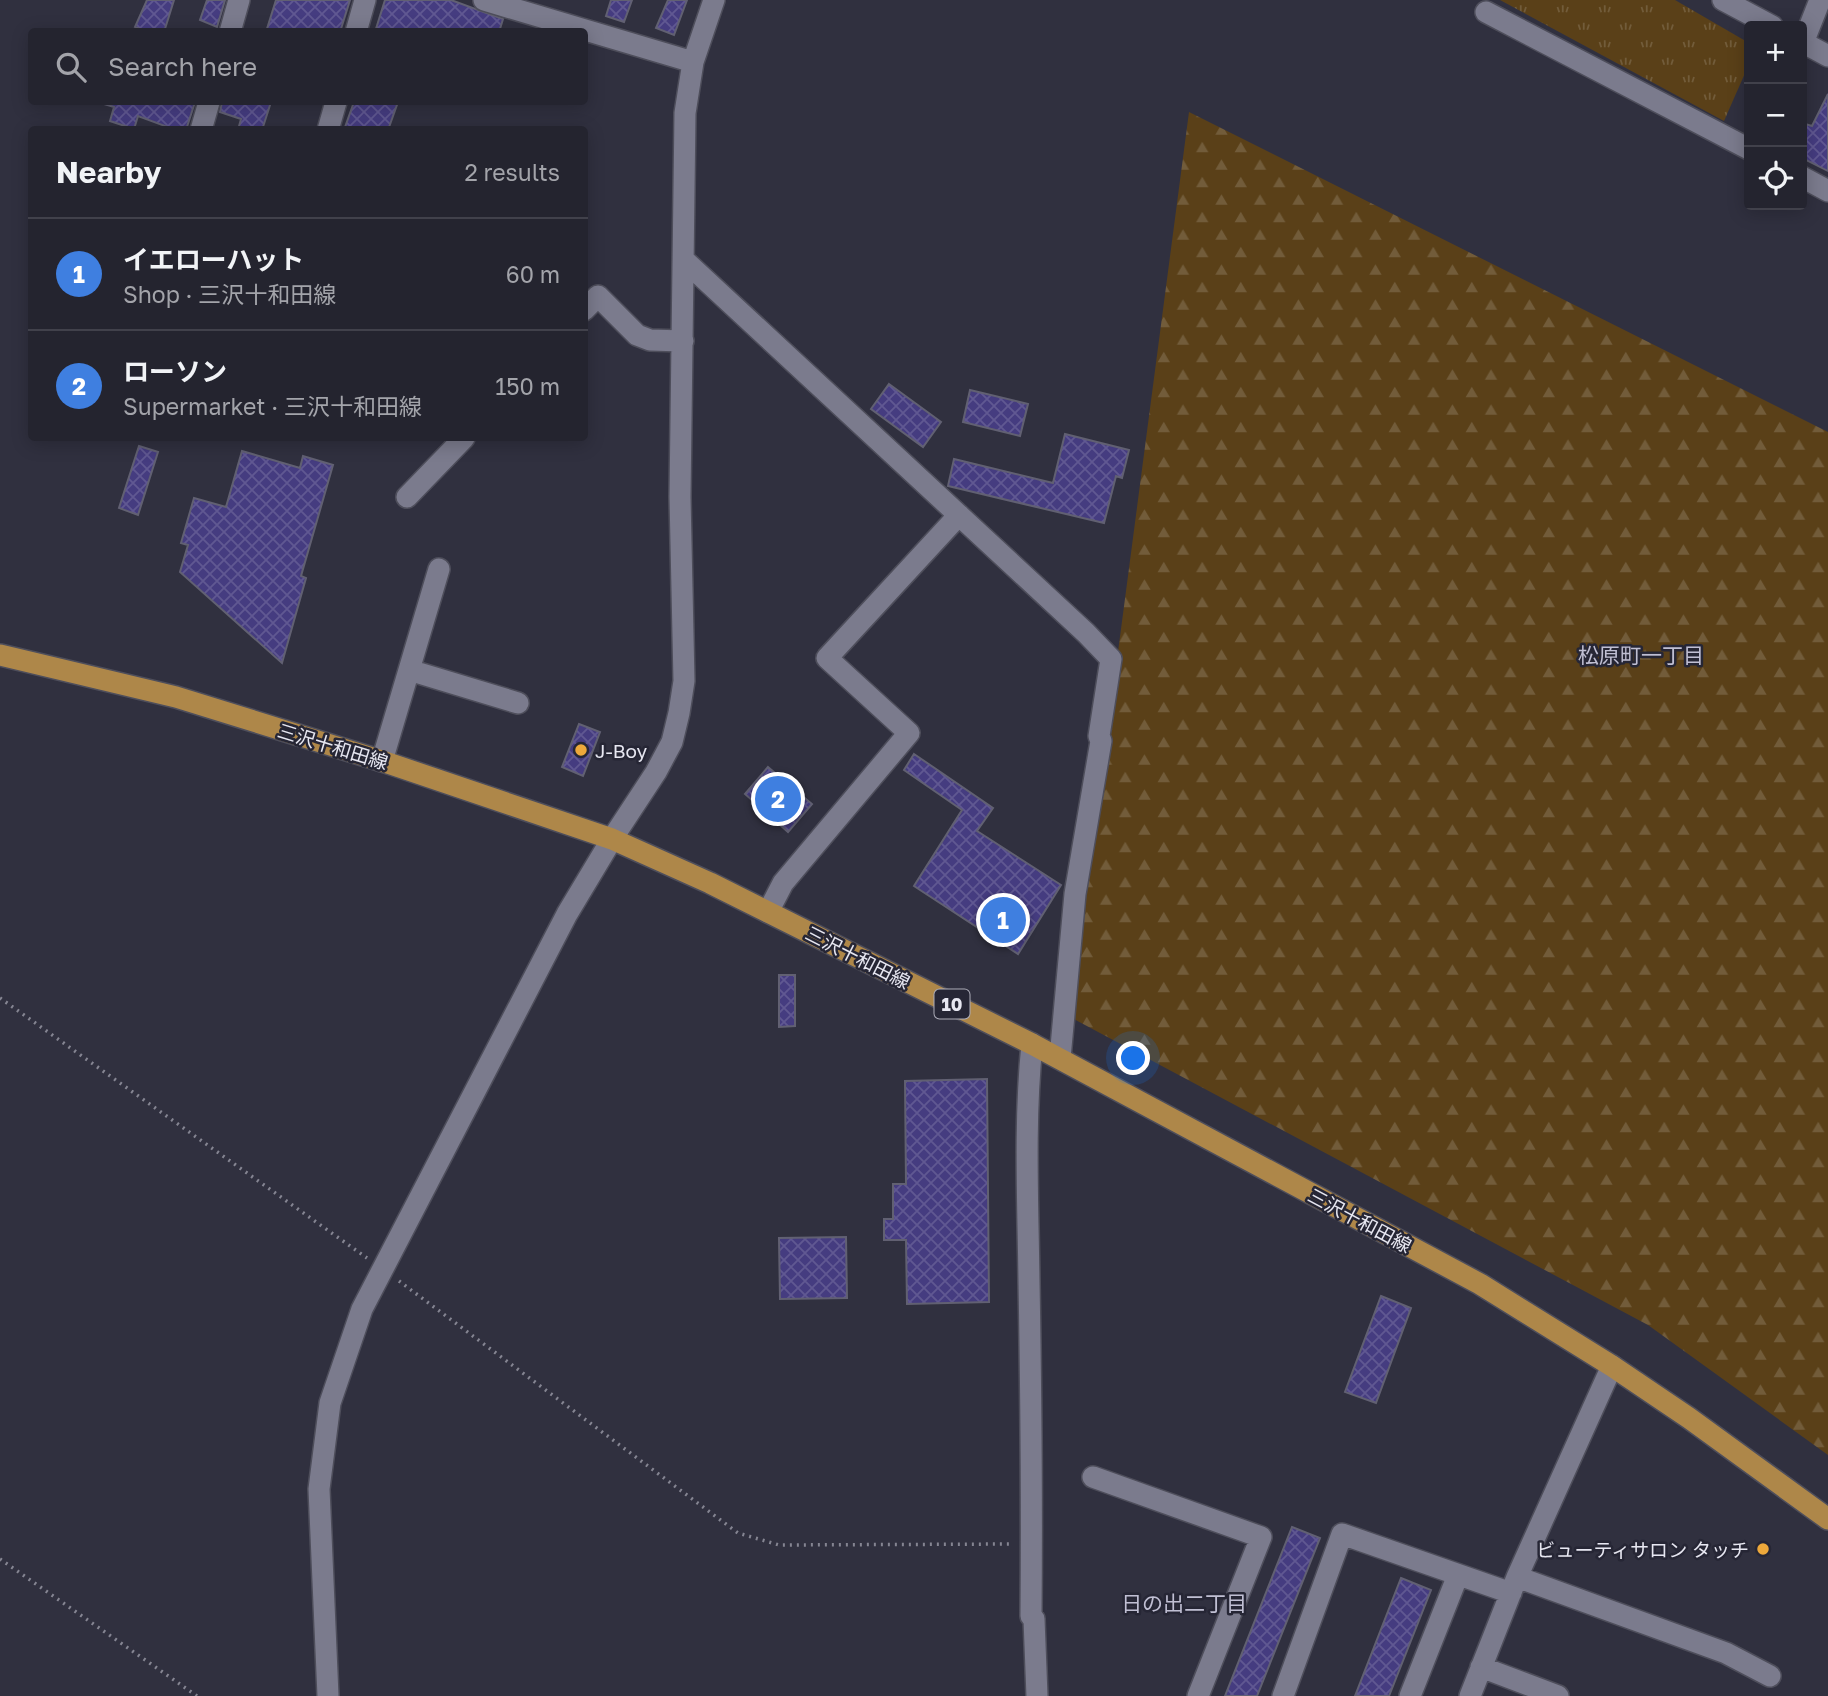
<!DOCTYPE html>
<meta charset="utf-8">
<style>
:root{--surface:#24242f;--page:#30303b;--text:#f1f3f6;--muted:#a3a4aa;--line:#41414b;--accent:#95b2f1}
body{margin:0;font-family:"Golos Text","Noto Sans JP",sans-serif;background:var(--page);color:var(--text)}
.controls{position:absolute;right:21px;top:21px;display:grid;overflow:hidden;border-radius:7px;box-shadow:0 4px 18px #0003}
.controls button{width:63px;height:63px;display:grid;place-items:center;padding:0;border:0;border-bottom:2px solid var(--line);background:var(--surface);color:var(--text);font:35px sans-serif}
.you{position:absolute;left:1134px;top:1059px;width:24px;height:24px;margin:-18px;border:5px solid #fff;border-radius:50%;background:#1a73e8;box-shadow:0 0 0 10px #1a73e833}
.badge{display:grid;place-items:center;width:46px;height:46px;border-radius:50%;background:var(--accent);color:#fff;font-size:23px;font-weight:700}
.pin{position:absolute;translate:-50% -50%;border:4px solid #fff;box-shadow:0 2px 7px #0006}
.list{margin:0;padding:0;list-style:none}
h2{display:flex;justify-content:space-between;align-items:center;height:91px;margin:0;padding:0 28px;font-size:30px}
h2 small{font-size:23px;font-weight:400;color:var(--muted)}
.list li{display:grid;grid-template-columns:46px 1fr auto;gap:21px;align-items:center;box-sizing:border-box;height:112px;padding:0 28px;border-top:2px solid var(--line)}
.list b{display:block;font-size:26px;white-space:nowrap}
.list p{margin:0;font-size:23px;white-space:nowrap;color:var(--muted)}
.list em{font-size:23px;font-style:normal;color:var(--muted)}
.icon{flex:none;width:38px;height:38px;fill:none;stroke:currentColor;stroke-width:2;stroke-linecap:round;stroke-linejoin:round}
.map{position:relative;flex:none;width:1828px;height:1696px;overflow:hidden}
.search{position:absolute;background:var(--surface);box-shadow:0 4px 18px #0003;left:28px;top:28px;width:560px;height:77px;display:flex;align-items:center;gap:18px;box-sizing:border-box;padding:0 24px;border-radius:7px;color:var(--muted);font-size:26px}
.panel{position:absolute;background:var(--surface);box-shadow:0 4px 18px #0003;left:28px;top:126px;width:560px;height:315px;border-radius:7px}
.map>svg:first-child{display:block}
.grass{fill:url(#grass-tufts)}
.forest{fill:url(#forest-firs)}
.building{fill:url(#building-cross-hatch);stroke:#616072;stroke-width:2}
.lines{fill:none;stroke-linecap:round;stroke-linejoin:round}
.minor-casing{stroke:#4e4e5b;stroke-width:24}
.major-casing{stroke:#4e4e5b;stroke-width:24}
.path{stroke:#858592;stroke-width:3.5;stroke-dasharray:2 5;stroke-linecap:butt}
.minor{stroke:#7b7b8d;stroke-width:21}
.major{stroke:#ae8749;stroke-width:21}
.poi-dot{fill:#eda83b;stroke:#262635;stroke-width:2.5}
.labels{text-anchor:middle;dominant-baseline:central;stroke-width:5;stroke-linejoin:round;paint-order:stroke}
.shield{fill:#262635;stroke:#adadb9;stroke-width:2}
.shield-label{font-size:18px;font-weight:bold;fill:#e7e7f1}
.street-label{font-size:19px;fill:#e7e7f1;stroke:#262635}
.poi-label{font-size:19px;fill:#e7e7f1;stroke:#262635;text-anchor:start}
.neighbourhood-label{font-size:21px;fill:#c0bfd3;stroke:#262635}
</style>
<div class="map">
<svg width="1828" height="1696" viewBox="0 0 1828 1696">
<defs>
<pattern id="grass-tufts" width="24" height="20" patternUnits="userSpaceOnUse" patternTransform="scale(1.75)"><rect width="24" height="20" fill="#5a4018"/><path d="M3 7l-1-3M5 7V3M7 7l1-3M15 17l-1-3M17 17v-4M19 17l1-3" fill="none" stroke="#725c3a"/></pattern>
<pattern id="forest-firs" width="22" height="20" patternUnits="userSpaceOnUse" patternTransform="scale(1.75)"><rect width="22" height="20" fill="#5a4018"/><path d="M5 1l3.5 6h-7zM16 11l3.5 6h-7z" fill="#725c3a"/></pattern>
<pattern id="building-cross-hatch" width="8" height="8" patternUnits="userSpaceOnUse" patternTransform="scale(1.75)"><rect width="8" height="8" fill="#453c80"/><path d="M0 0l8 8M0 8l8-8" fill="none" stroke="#605892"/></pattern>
</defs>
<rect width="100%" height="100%" fill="#30303f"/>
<path class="grass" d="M1500,0H1675L1749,43V64L1724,121Z"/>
<path class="forest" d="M1189,112L1828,432V1455L1648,1325L1070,1017Z"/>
<path class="building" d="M147,0H174L164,32H137L138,28L135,27Z
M207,0H225L217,27L200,20Z
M276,0H350L340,32H266Z
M385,0H451L503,19L499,32H375Z
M611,0H632L624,22L606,16Z
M668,0H687L674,35L656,28Z
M1828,94V171L1802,158V123L1812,126Z
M104,102H195L186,130H167L168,127L138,116L134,129L110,121L114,107L104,104Z
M222,102H271L262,130H238L241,119L220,112Z
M354,102H398L388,130H344Z
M889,384L941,422L923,447L871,409Z
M970,390L1028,404L1020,436L963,422Z
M1065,434L1129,450L1122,478L1116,476L1104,523L948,486L954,459L1053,483Z
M139,446L158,452L138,515L119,508Z
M242,451L300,468L303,456L333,465L301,576L306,578L282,663L180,572L188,545L181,543L194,498L226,507Z
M579,724L600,732L583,776L562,767Z
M914,754L993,808L977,831L1061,885L1018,954L914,886L962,810L904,770Z
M768,767L812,804L788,832L745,794Z
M779,975H795V1026L779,1027Z
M987,1079L989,1302L907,1304L906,1240H884V1219H893V1184H906L905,1081Z
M846,1237L847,1298L780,1299L779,1238Z
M1381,1296L1411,1308L1376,1403L1345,1392Z
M1292,1527L1320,1538L1257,1696H1225Z
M1401,1578L1431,1590L1389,1696H1355Z"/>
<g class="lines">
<defs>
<path id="minor" d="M484,0L693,62
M1723,0L1772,26
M1486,12L1749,149
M230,32L239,0
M356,32L365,0
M1802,42L1828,56
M1803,43L1820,0
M201,130L209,102
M328,130L336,102
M1802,177L1828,191
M684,260L1086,633L1111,659L1099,736L1101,741L1075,894L1060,1058
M584,310L598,296L637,335L650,340L683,341
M407,497L464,438
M409,670L518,703
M382,761L439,569
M768,912L783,883L909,733L827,658L959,515
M1032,1044C1024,1122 1028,1203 1029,1282C1031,1393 1032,1504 1031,1616L1034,1619L1037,1696
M1093,1477L1261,1537L1198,1696
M1517,1577L1726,1653L1770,1676
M1481,1667L1558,1696
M328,1696L319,1489L330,1403L362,1309L567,914L612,839L656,772L672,742L679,713L684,681L680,497L685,113L693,62L714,0
M1283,1696L1342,1534L1511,1593
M1410,1696L1458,1575
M1470,1696L1517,1577L1612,1366"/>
<path id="major" d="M0,655L176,697L382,761L612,839L710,883L1032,1044L1480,1284L1612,1366L1689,1418L1828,1519"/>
</defs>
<use href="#minor" class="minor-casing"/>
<use href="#major" class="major-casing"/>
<path class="path" d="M0,998L367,1258
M399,1281L738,1533L779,1545L1013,1544
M0,1559L197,1696"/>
<use href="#minor" class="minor"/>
<use href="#major" class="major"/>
</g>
<g class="poi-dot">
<circle cx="581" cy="750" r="7"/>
<circle cx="1763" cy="1549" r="7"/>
</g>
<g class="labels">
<rect class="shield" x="934.5" y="989.5" width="35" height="29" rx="5"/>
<g class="shield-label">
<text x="952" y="1004">10</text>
</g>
<g class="street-label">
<text transform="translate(333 746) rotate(17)">三沢十和田線</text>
<text transform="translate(858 957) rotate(27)">三沢十和田線</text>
<text transform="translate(1360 1220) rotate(28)">三沢十和田線</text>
</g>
<g class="poi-label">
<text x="595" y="750">J-Boy</text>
<text x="1749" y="1549" text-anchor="end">ビューティサロン タッチ</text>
</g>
<g class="neighbourhood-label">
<text x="1641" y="655">松原町一丁目</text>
<text x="1184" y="1603">日の出二丁目</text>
</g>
</g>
</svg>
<div class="controls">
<button>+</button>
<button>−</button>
<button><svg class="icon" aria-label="locate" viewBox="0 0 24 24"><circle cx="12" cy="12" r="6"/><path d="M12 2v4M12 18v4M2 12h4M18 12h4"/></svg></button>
</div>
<div class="you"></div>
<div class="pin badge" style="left:1003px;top:920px;background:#3f7fe0">1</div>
<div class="pin badge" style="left:778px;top:799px;background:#3f7fe0">2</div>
<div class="search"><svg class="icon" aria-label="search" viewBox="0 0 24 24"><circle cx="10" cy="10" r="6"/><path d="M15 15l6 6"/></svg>Search here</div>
<section class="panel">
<h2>Nearby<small>2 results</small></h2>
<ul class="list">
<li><span class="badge" style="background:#3f7fe0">1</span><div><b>イエローハット</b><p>Shop · 三沢十和田線</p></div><em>60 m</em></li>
<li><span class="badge" style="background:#3f7fe0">2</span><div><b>ローソン</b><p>Supermarket · 三沢十和田線</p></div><em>150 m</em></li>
</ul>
</section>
</div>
